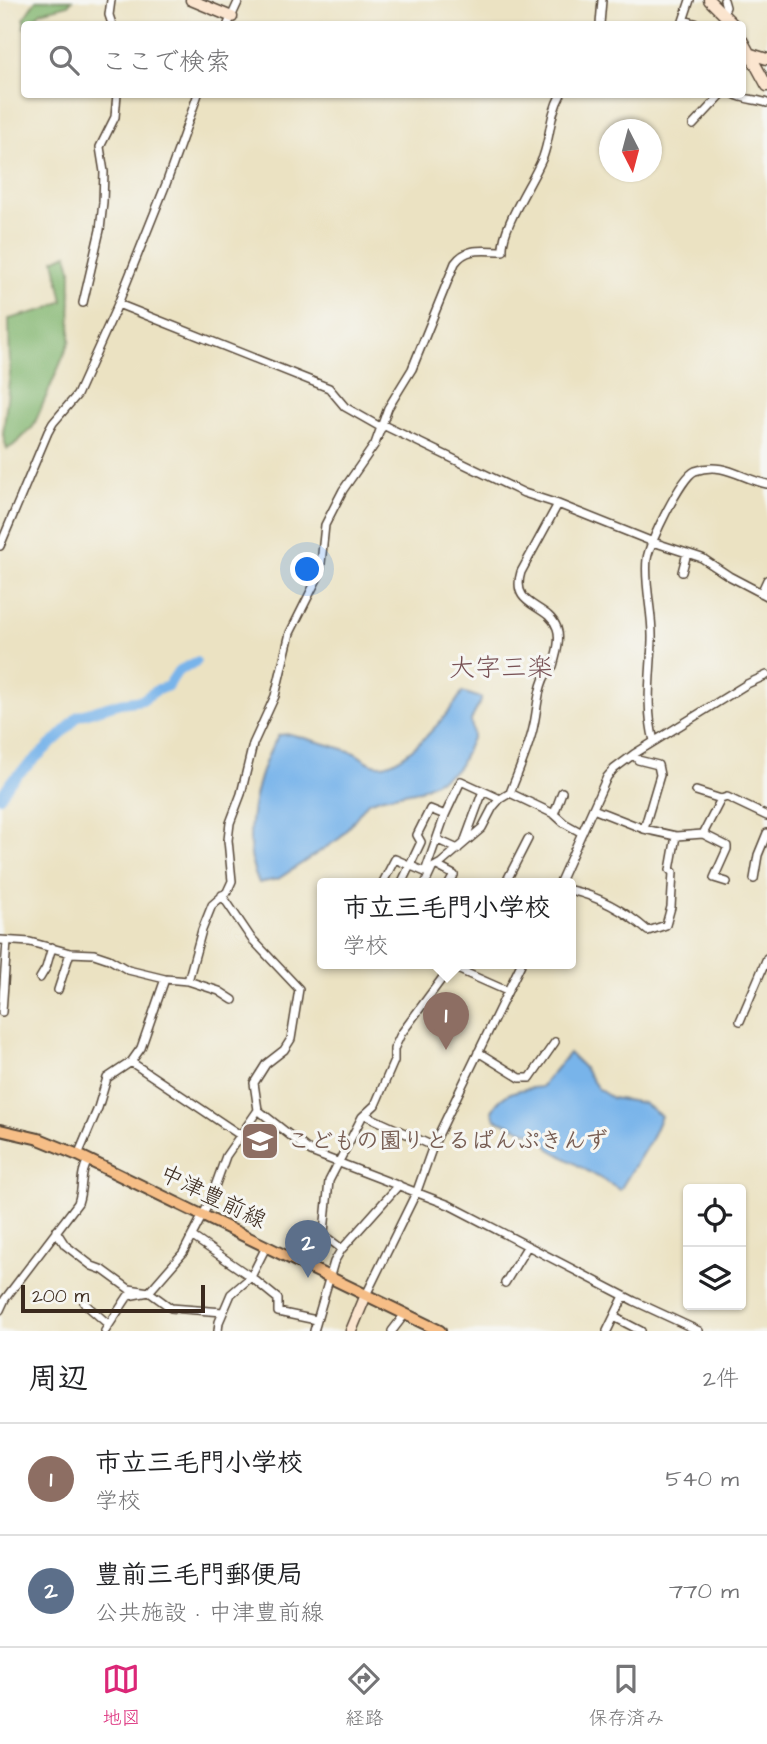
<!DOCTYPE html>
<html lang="ja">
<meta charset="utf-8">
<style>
:root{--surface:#fff;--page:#f2f2f2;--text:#202124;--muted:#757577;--line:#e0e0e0;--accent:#db2777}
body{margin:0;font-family:"Architects Daughter","Klee One",sans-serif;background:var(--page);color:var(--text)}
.controls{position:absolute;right:21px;bottom:21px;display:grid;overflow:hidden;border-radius:7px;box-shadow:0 2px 5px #0004}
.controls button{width:63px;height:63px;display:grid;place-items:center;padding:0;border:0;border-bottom:2px solid var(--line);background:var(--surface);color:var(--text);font:35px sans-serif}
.compass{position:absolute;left:599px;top:119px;width:63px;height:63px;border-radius:50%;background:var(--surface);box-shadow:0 2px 5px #0004;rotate:174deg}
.scale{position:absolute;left:21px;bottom:18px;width:184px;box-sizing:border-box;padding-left:7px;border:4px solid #3b2a1e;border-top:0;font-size:19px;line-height:24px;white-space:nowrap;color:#3b2a1e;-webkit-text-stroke:5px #f6f6f2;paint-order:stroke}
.you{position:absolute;left:308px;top:570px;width:24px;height:24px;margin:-18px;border:5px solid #fff;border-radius:50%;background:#1a73e8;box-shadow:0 0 0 10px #1a73e833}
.badge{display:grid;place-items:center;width:46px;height:46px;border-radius:50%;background:var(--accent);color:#fff;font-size:23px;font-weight:700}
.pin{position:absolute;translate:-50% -58px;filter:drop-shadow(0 2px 4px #0008)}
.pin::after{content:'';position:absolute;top:37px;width:24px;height:21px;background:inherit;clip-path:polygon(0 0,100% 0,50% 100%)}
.popup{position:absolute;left:317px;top:878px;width:259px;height:91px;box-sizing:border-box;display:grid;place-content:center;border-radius:7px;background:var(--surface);filter:drop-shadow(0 2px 5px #0005);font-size:23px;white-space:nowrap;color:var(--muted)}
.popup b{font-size:26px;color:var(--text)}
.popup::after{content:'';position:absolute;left:50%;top:100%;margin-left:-14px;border:14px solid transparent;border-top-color:var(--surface)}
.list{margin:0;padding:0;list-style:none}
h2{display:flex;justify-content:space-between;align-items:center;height:91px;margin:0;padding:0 28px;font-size:30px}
h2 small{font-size:23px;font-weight:400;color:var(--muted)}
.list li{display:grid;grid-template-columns:46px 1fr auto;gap:21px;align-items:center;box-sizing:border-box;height:112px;padding:0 28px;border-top:2px solid var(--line)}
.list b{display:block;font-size:26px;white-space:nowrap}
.list p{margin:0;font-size:23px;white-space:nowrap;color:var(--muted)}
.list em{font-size:23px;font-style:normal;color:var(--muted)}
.icon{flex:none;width:38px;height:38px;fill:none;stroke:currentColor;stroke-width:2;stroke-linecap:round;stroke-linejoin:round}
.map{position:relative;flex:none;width:767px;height:1331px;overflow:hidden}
.search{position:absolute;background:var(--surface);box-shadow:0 2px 5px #0004;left:21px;right:21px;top:21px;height:77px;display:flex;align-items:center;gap:18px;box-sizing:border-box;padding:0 24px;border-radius:7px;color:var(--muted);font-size:26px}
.sheet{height:315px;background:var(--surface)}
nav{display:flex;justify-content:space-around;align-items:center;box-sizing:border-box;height:98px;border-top:2px solid var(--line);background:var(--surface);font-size:19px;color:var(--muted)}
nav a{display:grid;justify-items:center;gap:4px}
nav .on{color:var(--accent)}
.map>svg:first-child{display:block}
.forest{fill:#86b873;stroke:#607148;stroke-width:2}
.water{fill:#78b4ea;stroke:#5a6f84;stroke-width:2}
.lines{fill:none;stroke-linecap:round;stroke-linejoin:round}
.river{stroke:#78b4ea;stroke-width:10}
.street-casing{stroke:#554637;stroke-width:10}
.secondary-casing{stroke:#554637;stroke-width:13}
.primary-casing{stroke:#554637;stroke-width:14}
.street{stroke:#fff;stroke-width:7}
.secondary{stroke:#fbe5cf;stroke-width:10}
.primary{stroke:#f6be87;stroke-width:10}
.labels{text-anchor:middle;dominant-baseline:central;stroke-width:6;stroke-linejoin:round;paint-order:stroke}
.education-label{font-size:23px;font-weight:bold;fill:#785e54;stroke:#f6f6f2;text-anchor:start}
.street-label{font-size:23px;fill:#3b2a1e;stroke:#f6f6f2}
.quarter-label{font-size:26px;fill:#785155;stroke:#f6f6f2}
</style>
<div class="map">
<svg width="767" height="1331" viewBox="0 0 767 1331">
<rect width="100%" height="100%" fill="#f6f6f2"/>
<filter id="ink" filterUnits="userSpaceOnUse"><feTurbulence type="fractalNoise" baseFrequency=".0143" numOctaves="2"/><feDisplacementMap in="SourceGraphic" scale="14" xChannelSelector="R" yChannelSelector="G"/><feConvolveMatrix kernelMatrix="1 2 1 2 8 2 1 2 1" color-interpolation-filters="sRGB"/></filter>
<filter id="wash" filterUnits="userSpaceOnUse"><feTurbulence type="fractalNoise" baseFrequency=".00686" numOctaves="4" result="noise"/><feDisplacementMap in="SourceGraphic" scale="28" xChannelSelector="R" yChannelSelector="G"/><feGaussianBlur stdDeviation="1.57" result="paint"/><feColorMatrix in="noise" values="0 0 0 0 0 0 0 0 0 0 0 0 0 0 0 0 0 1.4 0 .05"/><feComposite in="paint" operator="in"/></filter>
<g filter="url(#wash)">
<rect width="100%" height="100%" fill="#ebe2c2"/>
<path class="forest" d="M36,0H72L68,5L41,12L29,24H24V29V18Z
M67,254L71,269L70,341L33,427C24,434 19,444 7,449L3,435L10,372L9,319L47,309L63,301L54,260Z"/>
<path class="water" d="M462,692L481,698V701L471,720L473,736L460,765L455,771L420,790L383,797L368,802L340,838L278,879L259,883C239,845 256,769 279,735L290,734C310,740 332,745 352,752C363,756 367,765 380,765C404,766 451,713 462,692Z
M569,1053L584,1068L598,1089L612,1098L643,1103L661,1116L651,1139L620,1190L550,1149L541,1137L495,1119L492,1111C502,1091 520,1089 541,1087Z"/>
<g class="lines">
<path class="river" d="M0,797L11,781L62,734L78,716L120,703L142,700L157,690L168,686L178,671L196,662"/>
</g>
</g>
<g filter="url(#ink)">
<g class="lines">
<defs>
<path id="street" d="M111,0L109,15L112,24
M723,13L726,7L724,0
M684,20L698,24
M228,24L239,0
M600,24L602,0
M682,24L690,0
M734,94C744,100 756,99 767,103
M693,125L722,94
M83,303L100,230L103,202L104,172L100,147L115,117L117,94
M118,304L329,388L345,407L382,428
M383,425L524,493L558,504L653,542L702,558L729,576L767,596
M0,546L48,432L53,423L77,395L118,304L166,184L198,94
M682,572L687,553
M761,593L767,580
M654,741C645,706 651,675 652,640C653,613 644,585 647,559C649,544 681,477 695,471C724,461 741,479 767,484
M634,754L638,760L658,765L660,775L644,829
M696,791L721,799
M510,793L554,814L564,823L582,833
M593,809L644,829L676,836L703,834L727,846V849L714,878L727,882
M554,814L562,792
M703,834L721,799L727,797L767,816
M438,840L458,849
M465,840L483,791
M437,866L454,875L449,884
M425,872L445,815L461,781L500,799
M754,879L758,855L767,833
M382,884L395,859L425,872L441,863L482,828L493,807L500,799L510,793C518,772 530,746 534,724C538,706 538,678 553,666C556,655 561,639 557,628C548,603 510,608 521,572L558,504
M401,884L421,842L417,835L430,809L445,815
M425,884L432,869
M505,884L528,839
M559,884L607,777L614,769L634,754L747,684L767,675
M570,890C601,897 625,911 648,931L666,925L671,907L673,872L670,870L676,836
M222,895L251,938L299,989L291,1039L284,1050L266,1064L254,1083L258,1110L311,1152L449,1205L634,1301L699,1331
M0,940L30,942L70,953L94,954L109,959L128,970L165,979L188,981L202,930L212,905L227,892L232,881L228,840L230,823L241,794L253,744L275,696L290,633L320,573L325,525L343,490L375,444L388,408L412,369L455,263C467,246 485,251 503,251C501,227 533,182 543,157C551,135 549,116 561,94
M40,978L46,968L52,947
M188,981L219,991L233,1000
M58,990L70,953
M2,1012L7,941
M740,1021L767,958
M478,1052L520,1078H530L555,1042
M131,1062L240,1135
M365,1115L433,1146
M78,1155L98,1108L107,1078L131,1062L141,1048L165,979
M56,1231L65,1245L92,1266L103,1270L129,1289L149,1292L171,1308L223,1312
M193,1237L251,1277L278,1299V1312L316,1320
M342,1249L326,1237L324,1232L329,1181L362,1117L375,1105L394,1061V1049L401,1034L449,969L455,968L507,991
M505,1283L527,1247
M366,1295L417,1191L433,1146L521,964
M84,1303L109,1325
M0,1310L5,1299L78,1203C84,1186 79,1176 88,1160
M614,1317L641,1331
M105,1331L128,1296L149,1292L183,1253L209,1203L226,1156L258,1110
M218,1331L219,1322L231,1294L251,1277L266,1247
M314,1331L334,1262L341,1250L399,1185
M392,1331L405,1314
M607,1331L624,1296"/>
<path id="secondary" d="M191,0L232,17
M709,0L733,24
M742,40L767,86
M751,54L767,59
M351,1331L366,1295"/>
<path id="primary" d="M0,1130L39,1139L78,1155L440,1331"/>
</defs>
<use href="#street" class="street-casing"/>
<use href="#secondary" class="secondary-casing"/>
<use href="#primary" class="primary-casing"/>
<use href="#street" class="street"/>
<use href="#secondary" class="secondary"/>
<use href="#primary" class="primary"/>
</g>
</g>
<defs>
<symbol id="school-square" viewBox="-11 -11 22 22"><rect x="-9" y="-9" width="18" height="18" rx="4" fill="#8d6e63" stroke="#f6f6f2"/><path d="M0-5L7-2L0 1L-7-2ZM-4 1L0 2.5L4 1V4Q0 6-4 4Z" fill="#fff"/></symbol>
</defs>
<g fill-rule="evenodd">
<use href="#school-square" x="238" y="1119" width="44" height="44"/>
</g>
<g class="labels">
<g class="education-label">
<text x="287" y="1141">こどもの園りとるぱんぷきんず</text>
</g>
<g class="street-label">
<text transform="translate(213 1197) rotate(26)">中津豊前線</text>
</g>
<g class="quarter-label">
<text x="501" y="668">大字三楽</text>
</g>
</g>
</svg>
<div class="controls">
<button><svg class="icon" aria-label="locate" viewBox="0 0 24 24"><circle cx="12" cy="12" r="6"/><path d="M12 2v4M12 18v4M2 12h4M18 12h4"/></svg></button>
<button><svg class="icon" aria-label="layers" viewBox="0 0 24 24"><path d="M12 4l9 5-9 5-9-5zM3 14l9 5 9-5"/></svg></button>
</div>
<svg class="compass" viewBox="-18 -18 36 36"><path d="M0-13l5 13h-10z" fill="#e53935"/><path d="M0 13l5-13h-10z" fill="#757577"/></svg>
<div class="scale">200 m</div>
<div class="you"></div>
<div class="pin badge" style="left:446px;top:1050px;background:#8d6e63">1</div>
<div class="popup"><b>市立三毛門小学校</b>学校</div>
<div class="pin badge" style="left:308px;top:1278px;background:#5c6f8a">2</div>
<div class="search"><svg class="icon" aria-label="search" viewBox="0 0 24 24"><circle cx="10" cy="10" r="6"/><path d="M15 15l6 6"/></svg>ここで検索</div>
</div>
<section class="sheet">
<h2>周辺<small>2件</small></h2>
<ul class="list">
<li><span class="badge" style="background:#8d6e63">1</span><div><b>市立三毛門小学校</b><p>学校</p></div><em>540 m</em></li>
<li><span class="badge" style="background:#5c6f8a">2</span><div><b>豊前三毛門郵便局</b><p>公共施設 · 中津豊前線</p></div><em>770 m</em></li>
</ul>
</section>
<nav>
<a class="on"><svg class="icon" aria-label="map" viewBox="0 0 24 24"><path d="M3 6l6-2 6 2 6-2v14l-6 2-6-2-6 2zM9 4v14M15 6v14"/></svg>地図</a>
<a><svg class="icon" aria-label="directions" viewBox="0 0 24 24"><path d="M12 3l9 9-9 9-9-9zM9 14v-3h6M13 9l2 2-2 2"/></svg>経路</a>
<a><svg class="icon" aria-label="saved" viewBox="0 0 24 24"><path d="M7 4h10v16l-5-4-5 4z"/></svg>保存済み</a>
</nav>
